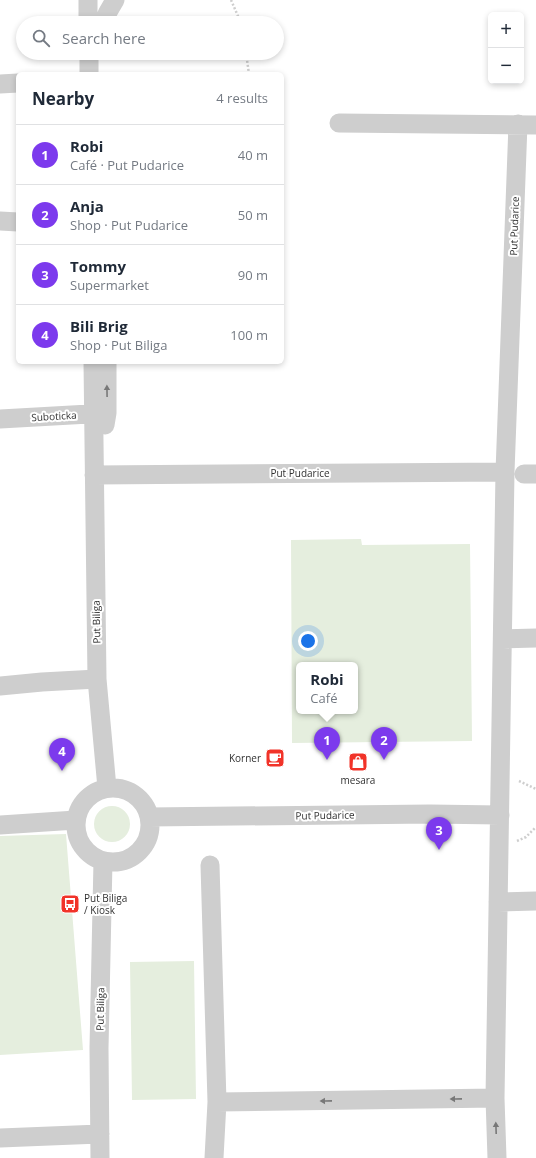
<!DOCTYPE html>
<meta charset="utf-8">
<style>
:root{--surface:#fff;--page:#f6f6f7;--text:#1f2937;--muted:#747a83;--line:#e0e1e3;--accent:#7c3aed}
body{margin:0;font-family:"Open Sans",sans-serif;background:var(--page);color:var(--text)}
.controls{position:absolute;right:12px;top:12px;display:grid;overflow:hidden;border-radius:6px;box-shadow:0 2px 6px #0003}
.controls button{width:36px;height:36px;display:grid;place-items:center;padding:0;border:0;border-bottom:1px solid var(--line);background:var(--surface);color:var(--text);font:20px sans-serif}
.you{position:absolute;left:308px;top:641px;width:14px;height:14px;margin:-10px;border:3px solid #fff;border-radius:50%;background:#1a73e8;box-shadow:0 0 0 6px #1a73e833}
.badge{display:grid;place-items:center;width:26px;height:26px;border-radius:50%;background:var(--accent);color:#fff;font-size:13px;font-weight:700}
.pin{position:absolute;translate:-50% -33px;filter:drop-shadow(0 1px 2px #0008)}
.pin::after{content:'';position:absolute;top:21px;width:14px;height:12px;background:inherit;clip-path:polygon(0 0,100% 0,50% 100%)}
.popup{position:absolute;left:296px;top:662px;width:62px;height:52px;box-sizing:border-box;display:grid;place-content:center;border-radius:6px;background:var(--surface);filter:drop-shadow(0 1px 3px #0005);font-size:13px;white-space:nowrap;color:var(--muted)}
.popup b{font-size:15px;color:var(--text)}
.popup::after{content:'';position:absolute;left:50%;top:100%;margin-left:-8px;border:8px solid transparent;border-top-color:var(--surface)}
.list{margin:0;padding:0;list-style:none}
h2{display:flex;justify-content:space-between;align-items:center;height:52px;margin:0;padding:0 16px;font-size:17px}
h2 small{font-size:13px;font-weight:400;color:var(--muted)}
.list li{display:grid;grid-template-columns:26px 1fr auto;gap:12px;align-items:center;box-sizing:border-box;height:60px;padding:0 16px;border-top:1px solid var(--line)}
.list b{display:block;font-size:15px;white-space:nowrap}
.list p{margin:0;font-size:13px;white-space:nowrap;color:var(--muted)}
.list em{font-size:13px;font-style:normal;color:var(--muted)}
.icon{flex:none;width:22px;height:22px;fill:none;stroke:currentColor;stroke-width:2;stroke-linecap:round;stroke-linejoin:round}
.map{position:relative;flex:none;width:536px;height:1158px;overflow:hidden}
.search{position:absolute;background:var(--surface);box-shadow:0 2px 6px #0003;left:16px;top:16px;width:268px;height:44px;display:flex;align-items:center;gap:10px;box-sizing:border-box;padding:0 14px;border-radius:22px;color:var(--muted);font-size:15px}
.panel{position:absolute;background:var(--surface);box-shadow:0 2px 6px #0003;left:16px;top:72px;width:268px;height:292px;border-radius:6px}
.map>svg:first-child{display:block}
.green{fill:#e5eede;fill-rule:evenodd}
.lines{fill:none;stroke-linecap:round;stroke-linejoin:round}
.path{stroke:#cecece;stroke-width:2.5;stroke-dasharray:2 2;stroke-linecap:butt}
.minor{stroke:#cecece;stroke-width:19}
.oneway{fill:#787878}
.labels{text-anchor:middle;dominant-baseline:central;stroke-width:4;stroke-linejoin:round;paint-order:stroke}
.street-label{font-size:10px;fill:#313131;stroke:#fff}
.poi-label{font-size:10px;fill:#313131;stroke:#fff;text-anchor:end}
</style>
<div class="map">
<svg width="536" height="1158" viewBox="0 0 536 1158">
<rect width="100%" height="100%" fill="#fff"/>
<path class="green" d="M361,539L362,545L470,544L472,741L292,743L291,540ZM299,665H355V711H299Z
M94 824a18 18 0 1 1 36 0a18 18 0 1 1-36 0Z
M66,834L83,1050L0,1055V836Z
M194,961L196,1099L132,1100L130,962Z"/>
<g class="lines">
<path class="path" d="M231,0L241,23
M246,53L249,74
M519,781L536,789
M517,841L526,837L536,827"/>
<path class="minor" d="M88,0V23
M103,23L108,12L115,0
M89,53V74
M0,84L18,83
M339,123L536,125
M0,221L18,222
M93,362L97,679L107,788
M0,419L107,413
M105,425L107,413V362
M524,474H536
M94,475L505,472
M503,639L536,638
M0,686L42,682L97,679
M76 825a37 37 0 1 1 74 0a37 37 0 1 1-74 0Z
M149,817L430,814L500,815
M0,825L76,820
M210,865L217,1102L214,1158
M498,902L536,901
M217,1102L495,1098
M0,1138L100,1134
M100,1158L99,1048L103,861
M497,1158L495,1098L505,472L518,124"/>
</g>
<defs><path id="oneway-solid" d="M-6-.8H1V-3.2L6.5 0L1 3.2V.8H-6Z"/></defs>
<g class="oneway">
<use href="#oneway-solid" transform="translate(107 391) rotate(-91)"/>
<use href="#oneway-solid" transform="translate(456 1099) rotate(179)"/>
<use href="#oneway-solid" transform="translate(326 1101) rotate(179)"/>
<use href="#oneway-solid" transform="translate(496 1128) rotate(-92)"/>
</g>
<defs>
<symbol id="cafe-square" viewBox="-11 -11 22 22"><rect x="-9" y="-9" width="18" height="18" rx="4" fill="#f13329" stroke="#fff"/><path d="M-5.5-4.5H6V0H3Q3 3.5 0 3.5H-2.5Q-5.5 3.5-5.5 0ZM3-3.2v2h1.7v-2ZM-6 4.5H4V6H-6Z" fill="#fff"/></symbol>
<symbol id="shop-square" viewBox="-11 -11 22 22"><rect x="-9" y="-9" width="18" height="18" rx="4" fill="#f13329" stroke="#fff"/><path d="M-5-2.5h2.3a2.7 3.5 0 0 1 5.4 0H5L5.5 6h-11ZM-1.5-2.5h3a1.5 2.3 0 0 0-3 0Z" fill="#fff"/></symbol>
<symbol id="bus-square" viewBox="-11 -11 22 22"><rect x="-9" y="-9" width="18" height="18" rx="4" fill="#f13329" stroke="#fff"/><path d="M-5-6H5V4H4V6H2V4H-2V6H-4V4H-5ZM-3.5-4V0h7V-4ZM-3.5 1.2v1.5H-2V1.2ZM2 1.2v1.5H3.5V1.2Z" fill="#fff"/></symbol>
</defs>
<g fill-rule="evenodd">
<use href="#cafe-square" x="264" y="747" width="22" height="22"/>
<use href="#shop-square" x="347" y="751" width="22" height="22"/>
<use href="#bus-square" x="59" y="893" width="22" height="22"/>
</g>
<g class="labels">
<g class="street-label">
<text transform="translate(514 226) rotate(-88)">Put Pudarice</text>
<text transform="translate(54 416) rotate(-3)">Suboticka</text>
<text x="300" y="473">Put Pudarice</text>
<text transform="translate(96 622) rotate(-91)">Put Biliga</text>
<text transform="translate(325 815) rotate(-1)">Put Pudarice</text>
<text transform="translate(100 1009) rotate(-89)">Put Biliga</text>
</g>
<g class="poi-label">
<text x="261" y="758">Korner</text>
<text x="358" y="780" text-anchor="middle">mesara</text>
<text x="84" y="898" text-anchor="start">Put Biliga<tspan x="84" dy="12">/ Kiosk</tspan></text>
</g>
</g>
</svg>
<div class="controls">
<button>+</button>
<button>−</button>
</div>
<div class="you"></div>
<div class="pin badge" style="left:327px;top:760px">1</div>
<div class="popup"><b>Robi</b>Café</div>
<div class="pin badge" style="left:384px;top:760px">2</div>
<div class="pin badge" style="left:439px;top:850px">3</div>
<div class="pin badge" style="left:62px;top:771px">4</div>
<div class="search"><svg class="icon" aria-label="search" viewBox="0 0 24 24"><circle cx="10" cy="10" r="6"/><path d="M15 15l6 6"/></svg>Search here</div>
<section class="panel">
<h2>Nearby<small>4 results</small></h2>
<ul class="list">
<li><span class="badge">1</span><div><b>Robi</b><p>Café · Put Pudarice</p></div><em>40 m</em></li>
<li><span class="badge">2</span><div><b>Anja</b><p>Shop · Put Pudarice</p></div><em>50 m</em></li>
<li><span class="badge">3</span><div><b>Tommy</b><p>Supermarket</p></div><em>90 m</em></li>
<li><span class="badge">4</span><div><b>Bili Brig</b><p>Shop · Put Biliga</p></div><em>100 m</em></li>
</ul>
</section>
</div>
